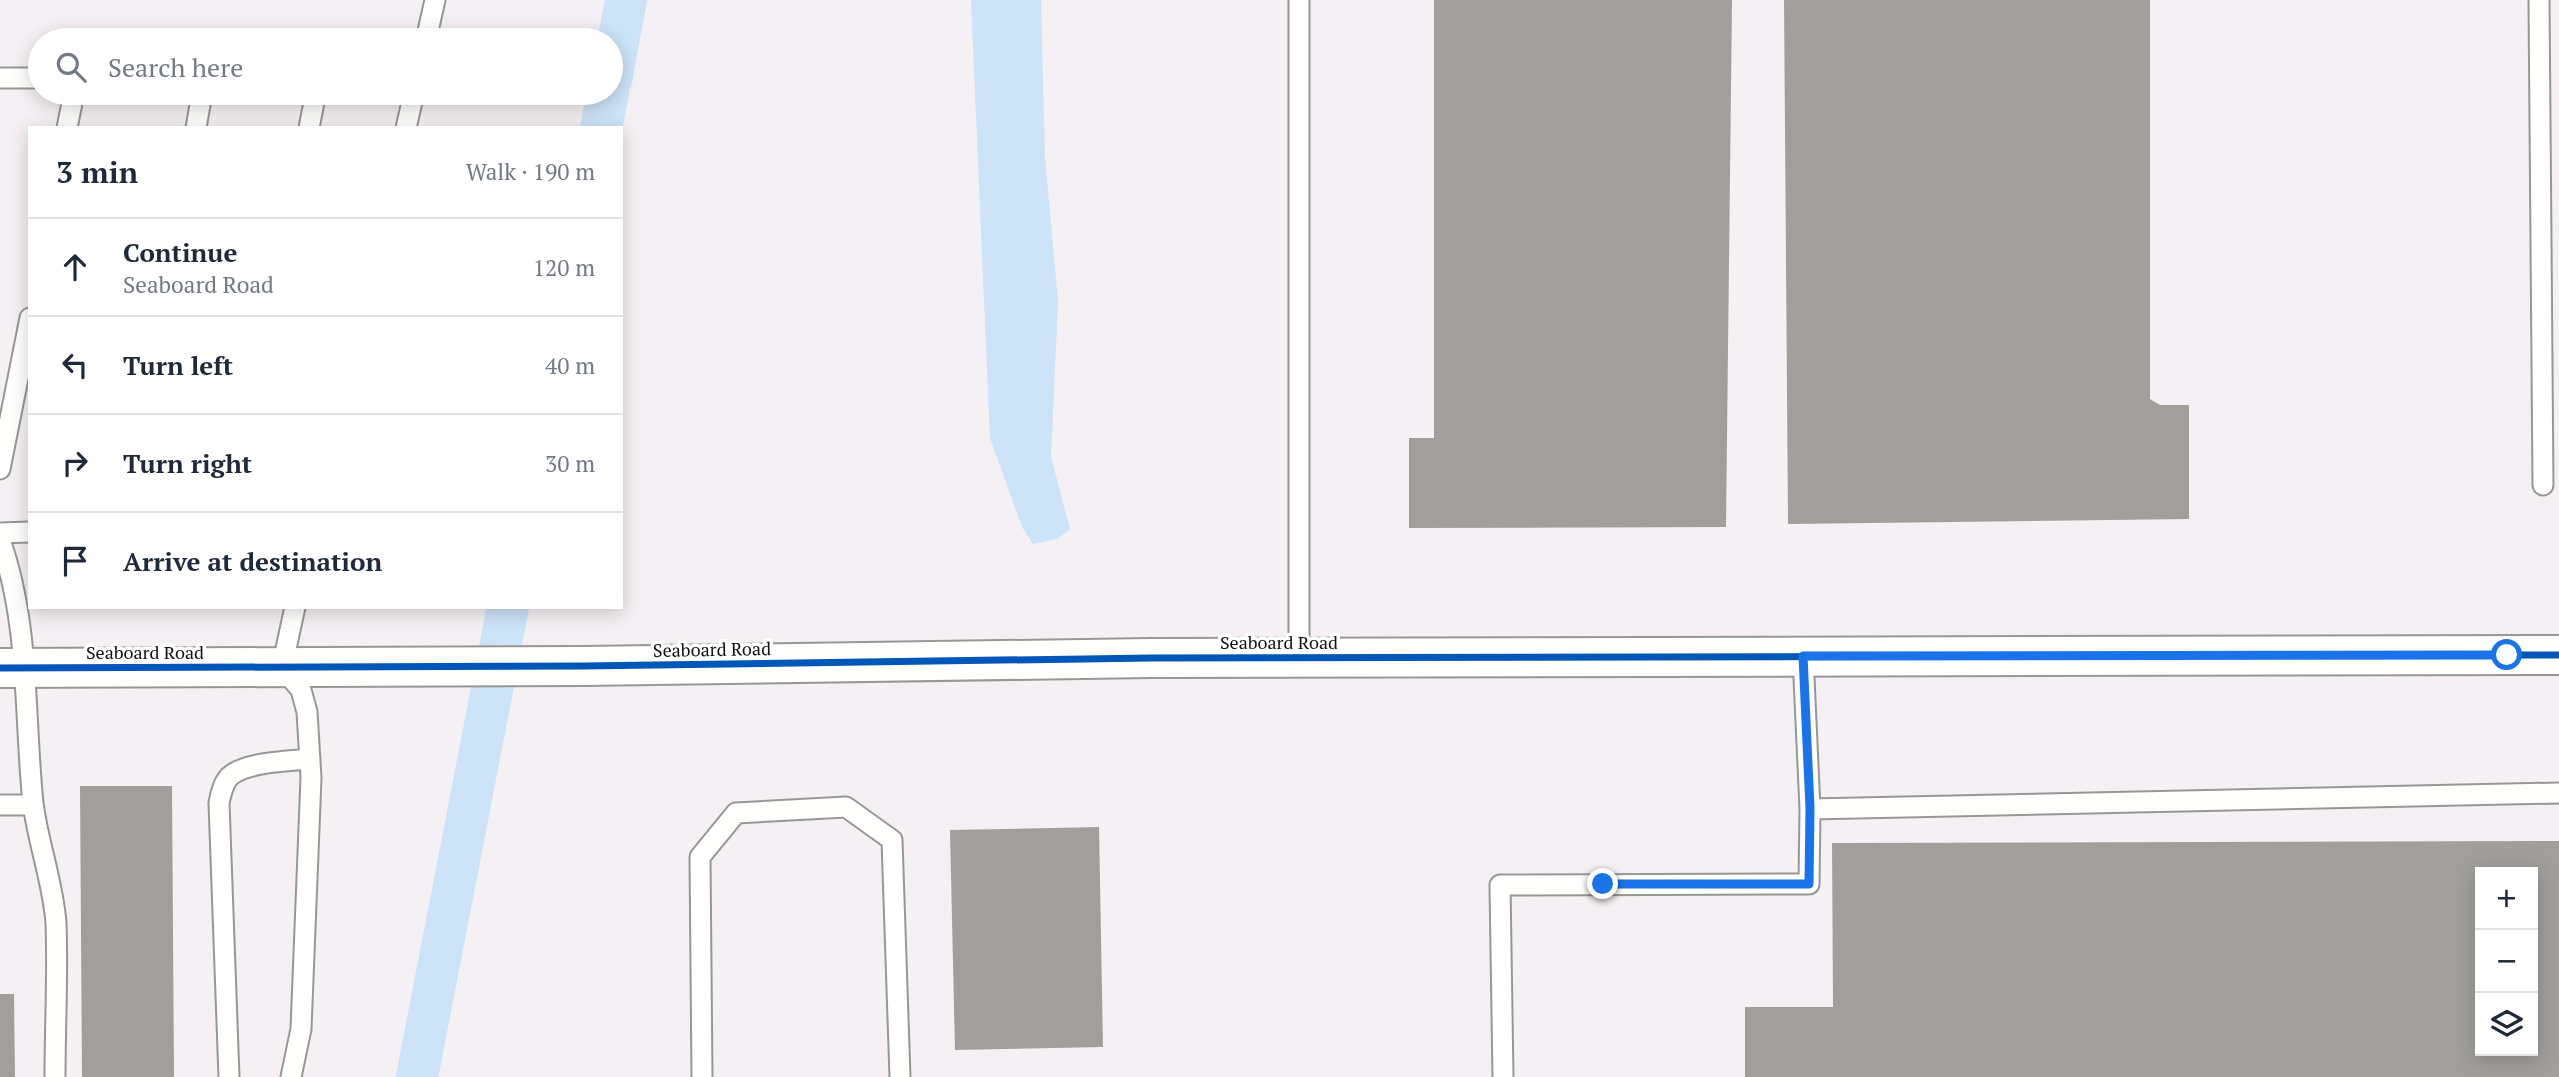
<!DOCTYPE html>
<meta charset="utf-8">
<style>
:root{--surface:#fff;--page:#f2f2f3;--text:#1f2937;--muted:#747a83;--line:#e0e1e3}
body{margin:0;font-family:"PT Serif",serif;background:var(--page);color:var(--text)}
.controls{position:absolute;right:21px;bottom:21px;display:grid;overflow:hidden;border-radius:0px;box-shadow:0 4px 18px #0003}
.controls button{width:63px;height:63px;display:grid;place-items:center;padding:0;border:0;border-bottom:2px solid var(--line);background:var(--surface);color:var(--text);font:35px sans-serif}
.stop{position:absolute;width:21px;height:21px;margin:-16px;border:5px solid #1a73e8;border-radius:50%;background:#fff}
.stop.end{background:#1a73e8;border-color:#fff;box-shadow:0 2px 7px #0008}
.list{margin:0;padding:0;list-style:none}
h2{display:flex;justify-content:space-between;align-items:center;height:91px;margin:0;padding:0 28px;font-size:30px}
h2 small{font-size:23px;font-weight:400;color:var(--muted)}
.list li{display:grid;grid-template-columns:46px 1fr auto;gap:21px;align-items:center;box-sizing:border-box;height:98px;padding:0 28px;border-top:2px solid var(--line)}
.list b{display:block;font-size:26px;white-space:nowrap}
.list p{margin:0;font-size:23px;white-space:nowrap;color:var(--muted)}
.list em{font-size:23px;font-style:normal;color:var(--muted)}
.icon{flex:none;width:38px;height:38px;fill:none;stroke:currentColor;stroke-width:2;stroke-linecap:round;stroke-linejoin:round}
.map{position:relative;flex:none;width:2559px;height:1077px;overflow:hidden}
.search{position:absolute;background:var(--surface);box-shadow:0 4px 18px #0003;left:28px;top:28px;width:595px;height:77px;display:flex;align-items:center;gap:18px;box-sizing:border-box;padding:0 24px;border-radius:38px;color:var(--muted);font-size:26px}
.panel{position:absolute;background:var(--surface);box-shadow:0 4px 18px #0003;left:28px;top:126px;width:595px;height:483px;border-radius:0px}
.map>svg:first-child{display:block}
.industrial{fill:#f5f0f3;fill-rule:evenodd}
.water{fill:#cce3f8}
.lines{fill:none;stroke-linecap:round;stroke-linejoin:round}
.canal{stroke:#cce3f8;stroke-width:42}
.building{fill:#a19f9c;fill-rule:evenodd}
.lane-casing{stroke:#979795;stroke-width:23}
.street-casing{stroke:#979795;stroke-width:42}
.lane{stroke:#fffffe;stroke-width:19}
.street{stroke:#fffffe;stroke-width:38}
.cycleway-casing{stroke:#fff;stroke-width:11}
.cycleway{stroke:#0057b8;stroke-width:7}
.route{stroke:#1a73e8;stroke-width:9}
.labels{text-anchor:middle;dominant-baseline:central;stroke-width:7;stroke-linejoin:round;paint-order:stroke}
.street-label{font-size:18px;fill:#111;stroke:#fff}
</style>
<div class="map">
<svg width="2559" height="1077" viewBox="0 0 2559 1077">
<rect width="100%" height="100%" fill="#fdfcf7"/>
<path class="industrial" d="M0,0H2559V1077H0ZM40,40H611V93H40ZM30,128H621V607H30ZM2480,872H2533V1051H2480Z"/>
<path class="water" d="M971,0H1041L1045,157L1058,301L1051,457L1070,529L1057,539L1033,544L1022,527L990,438Z"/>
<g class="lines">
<path class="canal" d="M611,80L626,0
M601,128L608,93
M417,1077L508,607"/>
</g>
<path class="building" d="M1434,0H1732L1726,527L1409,528V438H1434Z
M1784,0H2150V399L2160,405H2189V519L1788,524Z
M80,786H172L174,1077H82Z
M1099,827L1103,1047L955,1050L950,830Z
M2559,841V1077H1745V1007H1833L1832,843ZM2480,872H2533V1051H2480Z
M0,994H14L15,1077H0Z"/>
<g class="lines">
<defs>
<path id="lane" d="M1299,0V657
M2539,0L2543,485
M426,40L435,0
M0,78H40
M309,93L315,97L309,128
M67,128L74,93
M196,128L202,93
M406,128L414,93
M0,469L30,318
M0,533L30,532
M0,540C30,624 24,715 33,803C38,843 53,882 56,923C58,974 55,1026 55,1077
M1803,656L1810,809L2559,793
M0,805H33
M229,1077L219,803C221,793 223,784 229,777C244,762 289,761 310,759
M291,1077L301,1029L311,778L307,712L301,690L282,667L295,607
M702,1077L700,857L736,813L846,807L892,840L900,1077
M1503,1077L1500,885L1809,884L1810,809"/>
<path id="street" d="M0,668L583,666L1151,658L2559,655"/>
</defs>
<use href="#lane" class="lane-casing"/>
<use href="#street" class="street-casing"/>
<use href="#lane" class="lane"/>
<use href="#street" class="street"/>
<defs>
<path id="cycleway" d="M0,668L583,666L1151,658L2559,655"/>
</defs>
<use href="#cycleway" class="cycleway-casing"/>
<use href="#cycleway" class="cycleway"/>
</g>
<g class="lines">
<path class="route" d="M1603,884H1809L1810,808L1803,656L2507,655"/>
</g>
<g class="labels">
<g class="street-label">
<text x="1279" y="642">Seaboard Road</text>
<text transform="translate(712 649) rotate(-1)">Seaboard Road</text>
<text x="145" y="652">Seaboard Road</text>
</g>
</g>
</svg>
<div class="controls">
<button>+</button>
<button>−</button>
<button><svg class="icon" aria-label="layers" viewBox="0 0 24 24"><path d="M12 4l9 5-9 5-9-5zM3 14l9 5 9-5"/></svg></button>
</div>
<div class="stop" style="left:2507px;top:655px"></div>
<div class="stop end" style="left:1603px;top:884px"></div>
<div class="search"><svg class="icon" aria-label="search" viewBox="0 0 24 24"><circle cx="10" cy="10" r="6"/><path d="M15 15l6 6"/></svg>Search here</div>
<section class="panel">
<h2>3 min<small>Walk · 190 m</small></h2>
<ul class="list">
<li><svg class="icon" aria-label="ahead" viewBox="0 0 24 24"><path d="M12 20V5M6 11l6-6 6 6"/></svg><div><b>Continue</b><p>Seaboard Road</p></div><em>120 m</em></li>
<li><svg class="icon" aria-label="left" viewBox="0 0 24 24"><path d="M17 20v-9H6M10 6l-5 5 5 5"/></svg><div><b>Turn left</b></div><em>40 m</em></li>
<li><svg class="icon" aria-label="right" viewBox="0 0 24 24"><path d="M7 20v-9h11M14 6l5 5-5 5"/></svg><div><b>Turn right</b></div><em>30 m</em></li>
<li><svg class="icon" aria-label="arrive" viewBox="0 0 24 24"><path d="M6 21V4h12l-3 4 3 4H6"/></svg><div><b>Arrive at destination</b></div></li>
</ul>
</section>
</div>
